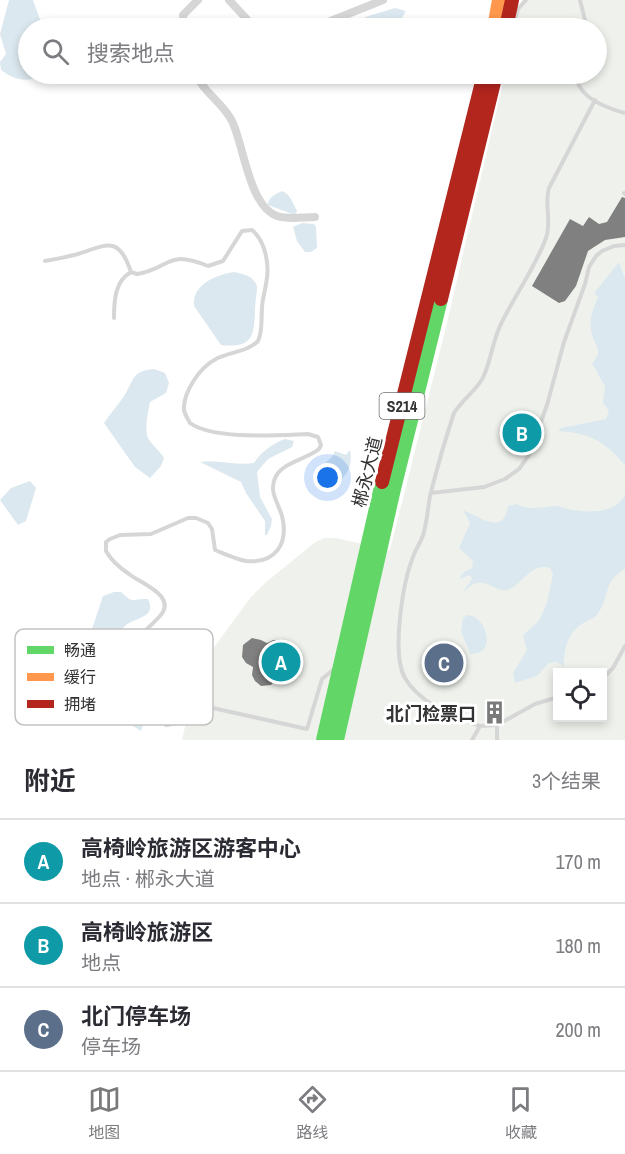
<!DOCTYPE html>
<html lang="zh">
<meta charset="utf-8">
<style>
:root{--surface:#fff;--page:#f7f7f7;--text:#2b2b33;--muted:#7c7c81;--line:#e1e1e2;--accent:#7a7a7a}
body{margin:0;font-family:"Archivo Narrow","Noto Sans SC",sans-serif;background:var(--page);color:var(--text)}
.controls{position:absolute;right:18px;bottom:18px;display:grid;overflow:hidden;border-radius:0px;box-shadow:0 3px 9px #0003}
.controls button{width:54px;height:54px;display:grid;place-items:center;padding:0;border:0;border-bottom:2px solid var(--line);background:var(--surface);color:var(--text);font:30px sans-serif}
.you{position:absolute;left:328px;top:478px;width:21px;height:21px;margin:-15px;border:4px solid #fff;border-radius:50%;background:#1a73e8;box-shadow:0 0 0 9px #1a73e833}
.badge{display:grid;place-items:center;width:39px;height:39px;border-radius:50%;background:var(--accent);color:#fff;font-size:20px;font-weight:700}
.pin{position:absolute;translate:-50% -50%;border:3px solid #fff;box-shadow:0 2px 6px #0006}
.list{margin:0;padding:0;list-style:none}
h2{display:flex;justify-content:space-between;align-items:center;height:78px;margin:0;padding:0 24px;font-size:26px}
h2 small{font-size:20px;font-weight:400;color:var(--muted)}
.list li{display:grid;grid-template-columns:39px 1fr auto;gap:18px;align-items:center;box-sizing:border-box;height:84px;padding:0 24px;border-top:2px solid var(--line)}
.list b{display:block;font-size:22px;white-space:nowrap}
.list p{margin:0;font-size:20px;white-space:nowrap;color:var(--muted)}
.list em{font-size:20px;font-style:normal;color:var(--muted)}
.icon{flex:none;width:33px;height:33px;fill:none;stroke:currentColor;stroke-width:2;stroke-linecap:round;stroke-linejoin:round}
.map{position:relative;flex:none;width:625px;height:740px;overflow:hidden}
.search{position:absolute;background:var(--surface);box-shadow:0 3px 9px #0003;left:18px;right:18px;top:18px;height:66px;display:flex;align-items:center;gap:15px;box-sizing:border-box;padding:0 21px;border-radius:33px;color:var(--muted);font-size:22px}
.sheet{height:330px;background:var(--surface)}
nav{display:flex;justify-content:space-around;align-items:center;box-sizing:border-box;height:84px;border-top:2px solid var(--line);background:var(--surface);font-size:16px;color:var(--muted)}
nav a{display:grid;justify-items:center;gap:3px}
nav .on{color:var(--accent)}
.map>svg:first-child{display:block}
.green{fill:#eff2ec;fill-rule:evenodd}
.water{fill:#dce8ef}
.building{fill:#808080}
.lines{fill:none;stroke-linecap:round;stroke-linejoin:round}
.lane{stroke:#d6d6d6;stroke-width:4}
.street{stroke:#d6d6d6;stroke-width:8}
.fast{stroke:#63d668;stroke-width:14}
.slow{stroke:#ff974d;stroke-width:14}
.jam{stroke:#b3261e;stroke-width:14}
.labels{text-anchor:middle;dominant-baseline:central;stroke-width:6;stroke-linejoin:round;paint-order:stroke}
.shield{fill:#fff;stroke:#707070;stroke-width:1.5}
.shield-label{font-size:16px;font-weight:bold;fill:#323232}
.street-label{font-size:18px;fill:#323232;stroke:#fff}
.poi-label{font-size:18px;font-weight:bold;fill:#323232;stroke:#fff;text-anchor:end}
.key{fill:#fff;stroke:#c2c2c2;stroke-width:1.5}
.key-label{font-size:16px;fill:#323232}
</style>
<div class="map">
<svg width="625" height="740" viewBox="0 0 625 740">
<rect width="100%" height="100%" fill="#fff"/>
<path class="green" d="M522,0H625V740H182L198,669L251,597L265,583L314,543L324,538H336L390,550L446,327L505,74H596V28H515ZM558,672H602V718H558Z"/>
<path class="water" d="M9,0H33L42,25L46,28H28V74H42L43,76C25,82 16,81 1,70L0,62L6,54L0,34Z
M395,8L406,11L396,28H364L365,17Z
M282,191C290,194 293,203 297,211L295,215L268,205C268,197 276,194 282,191Z
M302,223L314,224L316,227L317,248L311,252H305L297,241L293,227Z
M619,262L625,279V465C604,441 590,433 558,431L561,428L606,419L609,410L603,403L605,385C599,379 598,371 592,364C604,348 595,348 592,334C588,321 593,309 598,297L594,293Z
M234,272C244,274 253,276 257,286C257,294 255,302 255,310C254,338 252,348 221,345L194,306C192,284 216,275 234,272Z
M154,369L165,373L169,383L166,393L150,402C148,413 144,428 148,438C151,444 160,451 164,458L161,466L150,478L135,467L104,423C110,414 118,405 124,396C135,379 131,371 154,369Z
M285,439L294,441L292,447L268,459L257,472L260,497L272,519L271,526L267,535H265V521L246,493L241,482L200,462C218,459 235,466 254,463C260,453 273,443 285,439Z
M350,450C354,468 344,479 330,489L323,465L332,457L335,451L346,455Z
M30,481L36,488L26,521L18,525L0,500L11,488Z
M625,495V569C603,582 610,594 599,612C595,618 591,619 585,622C568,632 564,647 564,666L556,662L549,663L537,676L515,683L513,673L527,650L523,635L539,621L547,603L553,574L550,568C533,562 523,582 510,589C498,595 488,578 474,584C470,586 466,590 462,593L472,579L470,575L459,579L464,572L472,568L473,561L459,548L470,523L463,510C482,518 503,536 508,506L517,504C529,511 541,507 554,506C561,506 567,509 573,510C590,513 616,513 625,495Z
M114,592H121C135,605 131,598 148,599C157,617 137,617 126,625C120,630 117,638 109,644C99,643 96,641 91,632L103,596Z
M468,615C488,617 497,656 470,654L461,631L463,618Z
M133,691L140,694L149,705L141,731L117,716L123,697Z"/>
<path class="building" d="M622,197L625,198V237L605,240L588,251L576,286L565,301L559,303L532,286L570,219L583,226L589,217L599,224L607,222Z
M252,638L261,640L267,643L273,640H282L291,648V660L285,667L278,669V677L271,685L261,686L255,681L252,675L253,667L246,663L242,657L243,645Z"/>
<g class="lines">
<path class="lane" d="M580,0L587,28
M513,28L518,9L526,0
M576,74C577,97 606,108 625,113
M624,193L625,194
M45,261C56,259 67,257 78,254C108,244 119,236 131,272L137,274C172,268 165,249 208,266L223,261L242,231L252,230C266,242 270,266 266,284C265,292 262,300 262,308C261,319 263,330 258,341C247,352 229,352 216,359C200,367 183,392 184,410C185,415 188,419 190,423C213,440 279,435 308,434L318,437L321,445L319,449C307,459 284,462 276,476C268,491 278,502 282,516C289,544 275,564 246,561C236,559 225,554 215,550L212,529L208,523L196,518H188L151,534L120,535L110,539L106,542V551C111,560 120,568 129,574C140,583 178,596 160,616C147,631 131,638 129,661L151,694L166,725L178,723L204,706L307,729L322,679L334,669
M114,318C114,300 115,281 131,272
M431,493L484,487L505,479L519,469L529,455L547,405L564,342L585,284L589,267L596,256L602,251L614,246L625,245
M602,679L613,668L625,646
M497,725V740
M480,726C453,715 421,705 405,678C391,654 403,582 413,557C416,548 422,541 424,532C427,520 428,508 430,496C437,468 445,440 454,413C462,400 473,393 481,381C490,368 492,341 501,324C514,297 536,266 546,238C552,221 544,205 549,188L595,100
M472,740L480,726L497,725L535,704L558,697"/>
<path class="street" d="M229,0L255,28
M184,28L183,15L198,0
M313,28L383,0
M196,74C202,91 223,103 232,121C244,146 249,206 277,216C289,220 303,217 315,217"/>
<path class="fast" d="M323,740L382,482
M337,740L394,489L441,299"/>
<path class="slow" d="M494,28L499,0"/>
<path class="jam" d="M506,28L512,0
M441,299L496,74
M382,482L484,74"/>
</g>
<defs>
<symbol id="building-bare" viewBox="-9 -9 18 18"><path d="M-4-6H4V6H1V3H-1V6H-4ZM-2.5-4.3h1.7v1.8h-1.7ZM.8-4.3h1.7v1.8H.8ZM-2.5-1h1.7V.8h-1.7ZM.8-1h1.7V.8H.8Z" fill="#7a7a7a" stroke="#fff" stroke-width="2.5" paint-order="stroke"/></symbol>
</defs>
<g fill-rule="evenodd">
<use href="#building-bare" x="478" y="696" width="33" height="33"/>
</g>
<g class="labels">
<rect class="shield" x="379.5" y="393" width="45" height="26" rx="4.5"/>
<g class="shield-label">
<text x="402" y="406">S214</text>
</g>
<g class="street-label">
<text transform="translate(367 472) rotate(-76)">郴永大道</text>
</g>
<g class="poi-label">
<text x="476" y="713">北门检票口</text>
</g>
</g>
<rect x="15" y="629" width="198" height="96" rx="9" class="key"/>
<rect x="27" y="646" width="27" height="8" fill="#63d668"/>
<rect x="27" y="673" width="27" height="8" fill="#ff974d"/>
<rect x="27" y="700" width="27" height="8" fill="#b3261e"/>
<g class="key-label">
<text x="64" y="656">畅通</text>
<text x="64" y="683">缓行</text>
<text x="64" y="710">拥堵</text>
</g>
</svg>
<div class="controls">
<button><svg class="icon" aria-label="locate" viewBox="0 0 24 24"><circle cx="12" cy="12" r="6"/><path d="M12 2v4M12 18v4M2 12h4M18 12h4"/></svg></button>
</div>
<div class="you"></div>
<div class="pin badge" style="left:281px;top:662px;background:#0f9aa8">A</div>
<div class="pin badge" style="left:522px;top:433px;background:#0f9aa8">B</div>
<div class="pin badge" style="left:444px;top:663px;background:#5c6f8a">C</div>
<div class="search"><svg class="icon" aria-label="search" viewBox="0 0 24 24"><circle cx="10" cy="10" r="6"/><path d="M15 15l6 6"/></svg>搜索地点</div>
</div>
<section class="sheet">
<h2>附近<small>3个结果</small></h2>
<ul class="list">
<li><span class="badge" style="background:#0f9aa8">A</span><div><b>高椅岭旅游区游客中心</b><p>地点 · 郴永大道</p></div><em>170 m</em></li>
<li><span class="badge" style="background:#0f9aa8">B</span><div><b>高椅岭旅游区</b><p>地点</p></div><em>180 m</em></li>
<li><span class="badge" style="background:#5c6f8a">C</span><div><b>北门停车场</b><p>停车场</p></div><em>200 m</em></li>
</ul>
</section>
<nav>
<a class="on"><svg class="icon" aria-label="map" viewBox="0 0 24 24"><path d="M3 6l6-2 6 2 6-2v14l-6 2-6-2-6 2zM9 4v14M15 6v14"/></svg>地图</a>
<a><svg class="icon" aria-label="directions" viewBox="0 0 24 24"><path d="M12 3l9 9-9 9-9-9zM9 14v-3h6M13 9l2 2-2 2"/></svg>路线</a>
<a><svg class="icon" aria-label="saved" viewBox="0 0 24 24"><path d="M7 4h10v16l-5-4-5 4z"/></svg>收藏</a>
</nav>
